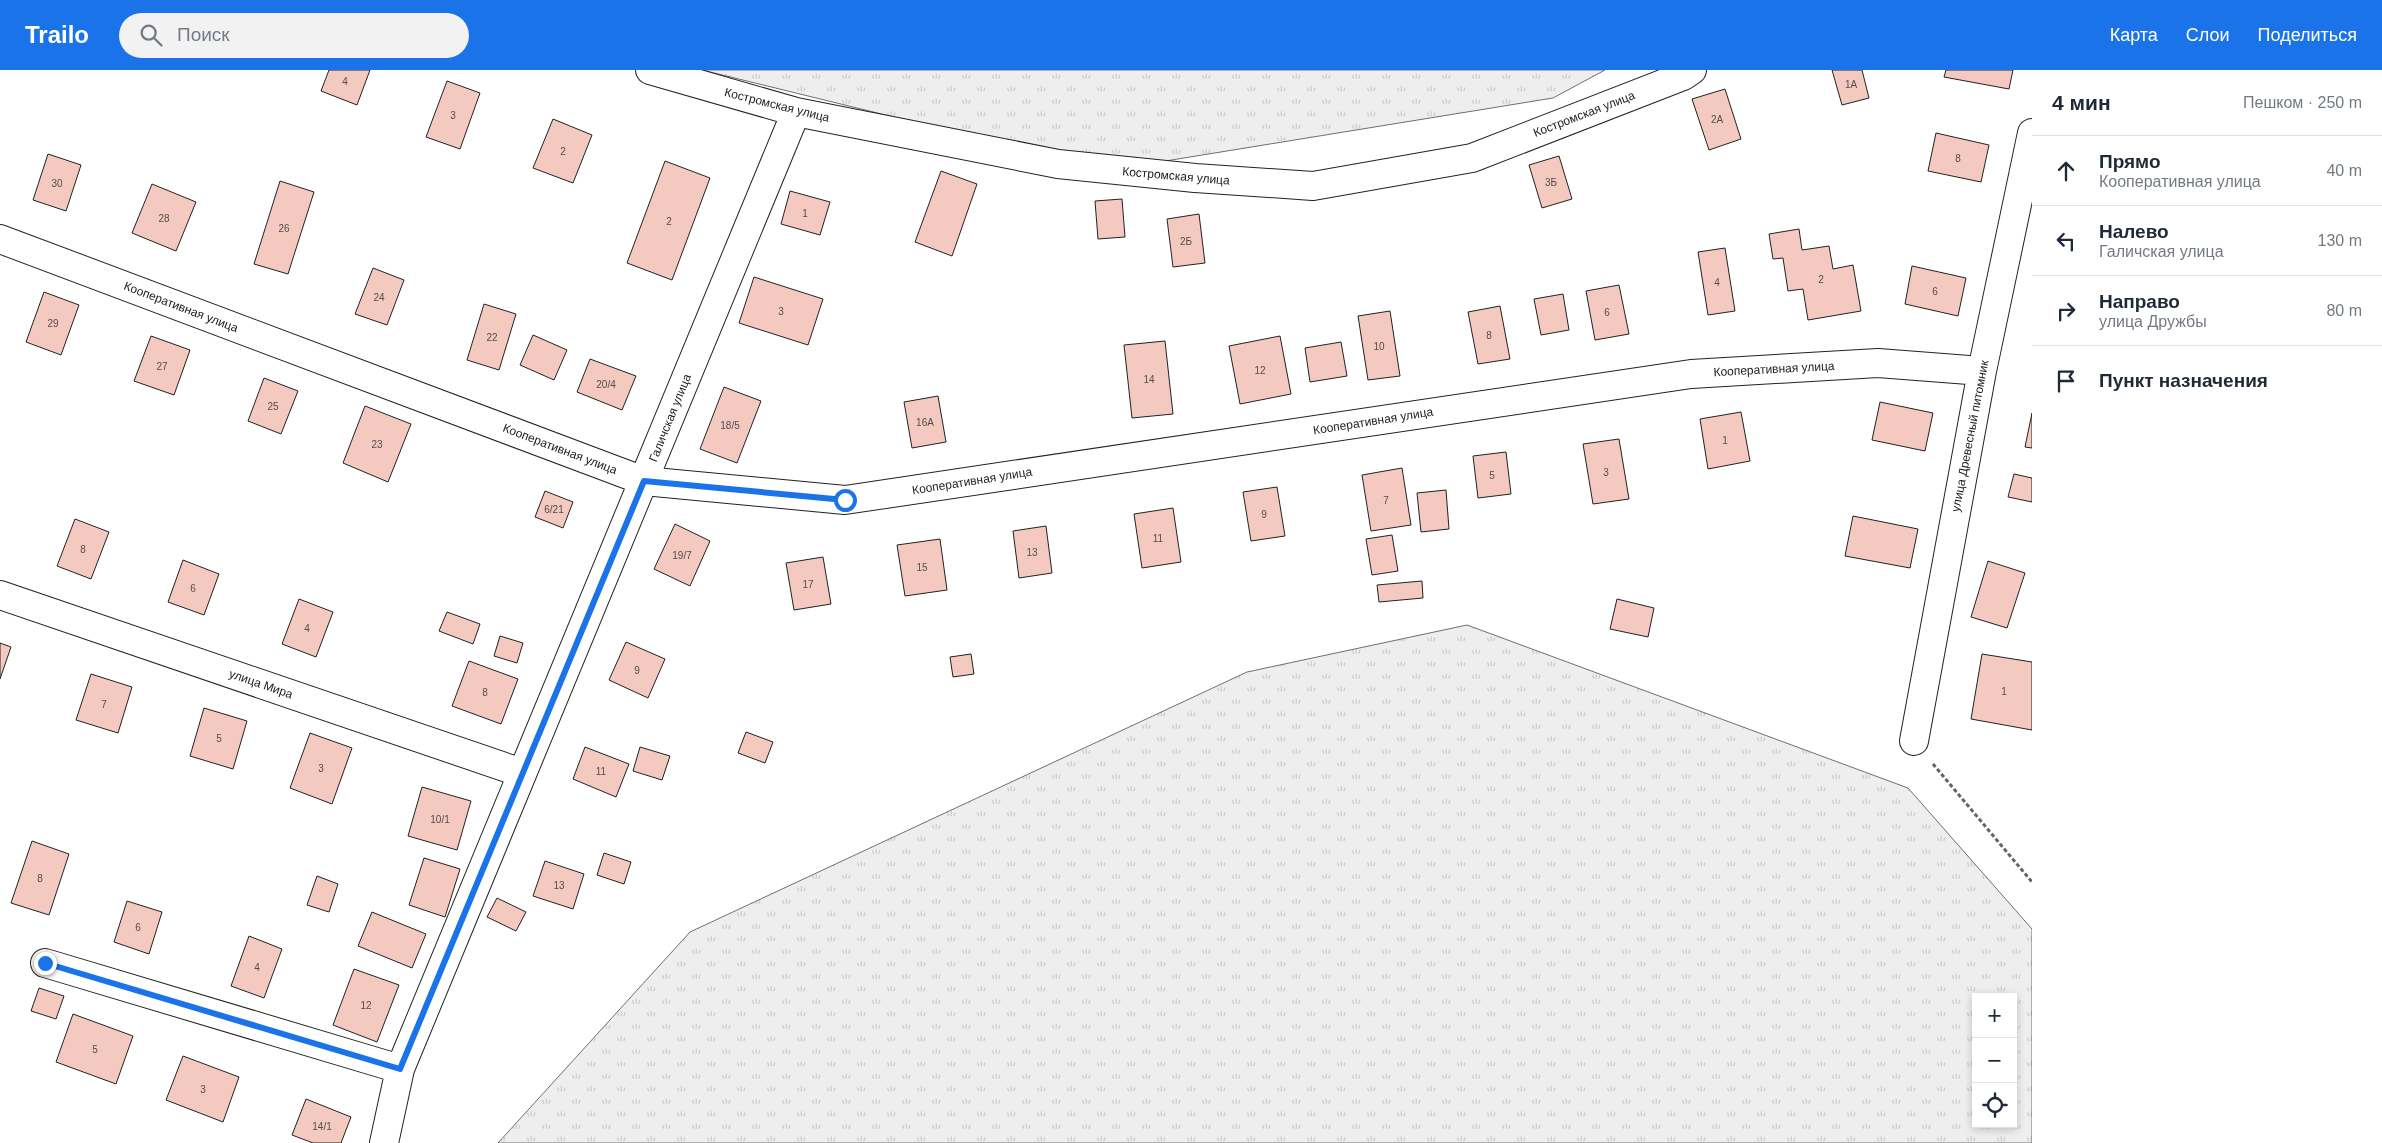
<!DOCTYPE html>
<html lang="ru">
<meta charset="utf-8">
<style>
:root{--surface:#fff;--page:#f2f2f3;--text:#1f2937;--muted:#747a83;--line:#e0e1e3;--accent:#1a73e8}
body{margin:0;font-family:Arial,sans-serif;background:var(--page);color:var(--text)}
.controls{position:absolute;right:15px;bottom:15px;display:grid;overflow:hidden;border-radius:0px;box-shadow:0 2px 8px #0003}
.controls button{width:45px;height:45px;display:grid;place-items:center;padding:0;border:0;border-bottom:1px solid var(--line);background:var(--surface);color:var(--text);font:25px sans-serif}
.stop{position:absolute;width:15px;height:15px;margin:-11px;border:4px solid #1a73e8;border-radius:50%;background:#fff}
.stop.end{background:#1a73e8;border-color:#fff;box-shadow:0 1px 5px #0008}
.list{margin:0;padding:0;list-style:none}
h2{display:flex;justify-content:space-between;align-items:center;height:65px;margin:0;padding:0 20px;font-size:21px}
h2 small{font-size:16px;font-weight:400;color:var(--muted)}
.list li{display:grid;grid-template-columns:32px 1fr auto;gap:15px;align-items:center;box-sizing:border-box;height:70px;padding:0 20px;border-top:1px solid var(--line)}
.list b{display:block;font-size:19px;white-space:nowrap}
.list p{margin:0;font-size:16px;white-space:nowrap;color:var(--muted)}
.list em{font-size:16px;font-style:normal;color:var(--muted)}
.icon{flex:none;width:28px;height:28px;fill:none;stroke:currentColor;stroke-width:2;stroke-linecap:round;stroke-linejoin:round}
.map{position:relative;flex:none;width:2032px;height:1073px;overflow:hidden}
header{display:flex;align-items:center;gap:30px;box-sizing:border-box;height:70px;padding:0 25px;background:var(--accent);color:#fff}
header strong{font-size:24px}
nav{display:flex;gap:28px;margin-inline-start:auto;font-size:18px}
.search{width:350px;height:45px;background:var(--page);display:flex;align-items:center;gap:12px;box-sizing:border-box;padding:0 18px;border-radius:28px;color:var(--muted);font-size:19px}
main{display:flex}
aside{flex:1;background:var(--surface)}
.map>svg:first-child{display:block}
.grass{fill:url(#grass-tufts);stroke:#6f6f6f;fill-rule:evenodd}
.building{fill:#f3c9c0;stroke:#222}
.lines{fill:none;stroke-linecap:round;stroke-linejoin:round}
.minor-casing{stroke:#222;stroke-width:30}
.path{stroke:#646464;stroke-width:3;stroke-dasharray:4 2.5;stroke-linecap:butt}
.minor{stroke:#fff;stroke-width:28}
.route{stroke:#1a73e8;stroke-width:6}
.labels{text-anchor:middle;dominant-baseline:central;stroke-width:4;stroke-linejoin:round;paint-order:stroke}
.number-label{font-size:10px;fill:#564c4a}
.street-label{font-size:12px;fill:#222;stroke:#fff}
</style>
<header>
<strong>Trailo</strong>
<div class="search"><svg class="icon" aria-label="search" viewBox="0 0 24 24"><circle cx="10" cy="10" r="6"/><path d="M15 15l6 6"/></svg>Поиск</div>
<nav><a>Карта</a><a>Слои</a><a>Поделиться</a></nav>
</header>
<main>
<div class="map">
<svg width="2032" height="1073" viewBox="0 0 2032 1073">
<defs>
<pattern id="grass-tufts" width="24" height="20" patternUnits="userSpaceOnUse" patternTransform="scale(1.25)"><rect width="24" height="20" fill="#eee"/><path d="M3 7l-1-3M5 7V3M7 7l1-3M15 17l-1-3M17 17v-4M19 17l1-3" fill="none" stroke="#ccc"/></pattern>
</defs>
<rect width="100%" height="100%" fill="#fff"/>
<path class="grass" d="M702,0H1605L1553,28L1110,100Z
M1467,555L1908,718L2032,859V1073H498L690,862L1247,602ZM1976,927H2013V1054H1976Z"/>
<path class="building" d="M329,0H370L357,35L321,21Z
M1832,0H1862L1869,28L1842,35Z
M1946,0H2013L2009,19L1944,7Z
M447,11L480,23L460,79L426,67Z
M1725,19L1741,69L1709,80L1692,29Z
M553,49L592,65L573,113L533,98Z
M1936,63L1989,75L1981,112L1928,101Z
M48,84L81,95L66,141L33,130Z
M1559,86L1572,129L1542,138L1529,95Z
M665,91L710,108L672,210L627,193Z
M941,101L977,114L952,186L915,172Z
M280,111L314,122L288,204L254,194Z
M152,114L196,132L176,181L132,163Z
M790,121L830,132L820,165L781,154Z
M1122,129L1125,167L1098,169L1095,131Z
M1199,144L1205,193L1173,197L1167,149Z
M1799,159L1802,180L1829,176L1833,199L1853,195L1861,241L1808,250L1803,219L1788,221L1783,188L1773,189L1769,164Z
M1725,178L1735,241L1708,245L1698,182Z
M1912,196L1966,208L1958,246L1905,234Z
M373,198L404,210L387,255L355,244Z
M754,207L823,229L808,275L739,253Z
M1619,215L1629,264L1595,270L1586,221Z
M44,222L79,235L61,285L26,272Z
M1563,224L1569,260L1541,265L1534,229Z
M484,234L516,244L499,300L467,290Z
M1500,236L1510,289L1478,294L1468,242Z
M1390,241L1400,306L1368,310L1358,246Z
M533,265L567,280L554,310L520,295Z
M151,266L190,280L174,325L134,311Z
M1280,266L1291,324L1240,334L1229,276Z
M1165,271L1173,344L1132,348L1124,275Z
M1341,272L1347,306L1310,312L1305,278Z
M590,289L636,306L622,340L577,322Z
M264,308L298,321L281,364L248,351Z
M724,317L761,331L737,393L700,379Z
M938,326L946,372L912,378L904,332Z
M1880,332L1933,343L1925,381L1872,370Z
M365,336L411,354L388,412L343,393Z
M1741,342L1750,391L1708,399L1700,349Z
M2032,343V378L2025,377Z
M1619,369L1629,429L1593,434L1583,374Z
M1506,382L1511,424L1478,428L1473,386Z
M1402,398L1411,455L1371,461L1362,405Z
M2014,404L2032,408V432L2008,427Z
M1277,417L1285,466L1251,471L1243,422Z
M1446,420L1449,459L1421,462L1417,423Z
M545,421L573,432L563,458L535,447Z
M1173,438L1181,492L1142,498L1134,444Z
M1853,446L1918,459L1910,498L1845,486Z
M75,449L109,462L91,509L57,496Z
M675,454L710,471L690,516L654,499Z
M1046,456L1052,503L1019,508L1013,461Z
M1392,465L1398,501L1372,505L1366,469Z
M940,469L947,520L905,526L897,475Z
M823,487L831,534L794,540L786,493Z
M183,490L219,504L204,545L168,532Z
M1988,491L2025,503L2007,558L1971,547Z
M1422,511L1423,528L1379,532L1377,515Z
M299,529L333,542L316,587L282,574Z
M1617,529L1654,538L1648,567L1610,559Z
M447,542L480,554L473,574L439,561Z
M500,566L523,573L517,593L494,586Z
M626,572L665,589L648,628L609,610Z
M0,573L11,577L0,609Z
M971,584L974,604L953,607L950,587Z
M1982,584L2032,592V660L1971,649Z
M469,591L518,609L501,654L452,636Z
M91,604L132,617L118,663L76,650Z
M204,638L247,651L233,699L190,686Z
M746,662L773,672L765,693L738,683Z
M310,663L352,678L332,734L290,718Z
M585,677L629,694L616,727L573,709Z
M640,677L670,686L662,710L633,701Z
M422,717L471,731L457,780L408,766Z
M32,771L69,784L49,845L11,833Z
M604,783L631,792L624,814L597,805Z
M424,788L460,799L445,847L409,835Z
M545,791L584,804L573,839L533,826Z
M317,806L338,814L329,842L307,835Z
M497,828L526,842L516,861L487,847Z
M127,831L162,842L149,884L114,872Z
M372,842L426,864L412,898L358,876Z
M249,866L282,879L264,928L231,916Z
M354,899L399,915L377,972L333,955Z
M39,918L64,926L56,949L31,941Z
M73,944L133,966L116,1014L56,992Z
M183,986L239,1007L223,1052L166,1030Z
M306,1029L351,1047L341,1073H313L292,1065Z"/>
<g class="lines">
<defs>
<path id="minor" d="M650,0L796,42L1058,94L1195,108L1313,116L1472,88L1683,6L1692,0
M0,169L644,411L845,430L1691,304L1878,293L1982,301
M0,525L522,703
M1914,671L1982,301L2032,63
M45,893L400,999
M384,1073L400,999L796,42"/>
</defs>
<use href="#minor" class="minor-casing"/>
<path class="path" d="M1933,694L2032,812"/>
<use href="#minor" class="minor"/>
</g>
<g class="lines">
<path class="route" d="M45,893L400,999L644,411L845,430"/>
</g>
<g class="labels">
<g class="number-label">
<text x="345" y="11">4</text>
<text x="1851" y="14">1А</text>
<text x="453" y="45">3</text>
<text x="1717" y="49">2А</text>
<text x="563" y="81">2</text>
<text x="1958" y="88">8</text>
<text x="1551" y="112">3Б</text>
<text x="57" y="113">30</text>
<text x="805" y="143">1</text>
<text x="164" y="148">28</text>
<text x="669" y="151">2</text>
<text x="284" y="158">26</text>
<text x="1186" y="171">2Б</text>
<text x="1821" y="209">2</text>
<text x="1717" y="212">4</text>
<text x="1935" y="221">6</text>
<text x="379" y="227">24</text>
<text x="781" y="241">3</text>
<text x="1607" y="242">6</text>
<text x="53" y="253">29</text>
<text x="1489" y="265">8</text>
<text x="492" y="267">22</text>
<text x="1379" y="276">10</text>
<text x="162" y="296">27</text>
<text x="1260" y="300">12</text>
<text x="1149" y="309">14</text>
<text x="606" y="314">20/4</text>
<text x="273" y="336">25</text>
<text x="925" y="352">16А</text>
<text x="730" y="355">18/5</text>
<text x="1725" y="370">1</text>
<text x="377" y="374">23</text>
<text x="1606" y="402">3</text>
<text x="1492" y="405">5</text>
<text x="1386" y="430">7</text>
<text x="554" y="439">6/21</text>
<text x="1264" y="444">9</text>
<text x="1158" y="468">11</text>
<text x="83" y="479">8</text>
<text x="1032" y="482">13</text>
<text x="682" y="485">19/7</text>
<text x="922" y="497">15</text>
<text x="808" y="514">17</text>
<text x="193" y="518">6</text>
<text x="307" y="558">4</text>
<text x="637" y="600">9</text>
<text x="2004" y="621">1</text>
<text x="485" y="622">8</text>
<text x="104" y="634">7</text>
<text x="219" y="668">5</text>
<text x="321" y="698">3</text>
<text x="601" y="701">11</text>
<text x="440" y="749">10/1</text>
<text x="40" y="808">8</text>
<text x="559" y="815">13</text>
<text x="138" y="857">6</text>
<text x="257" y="897">4</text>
<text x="366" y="935">12</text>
<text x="95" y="979">5</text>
<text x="203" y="1019">3</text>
<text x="322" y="1056">14/1</text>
</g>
<g class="street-label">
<text transform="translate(777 35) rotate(14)">Костромская улица</text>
<text transform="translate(1584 44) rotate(-21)">Костромская улица</text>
<text transform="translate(1176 106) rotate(5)">Костромская улица</text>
<text transform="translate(181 237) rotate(21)">Кооперативная улица</text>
<text transform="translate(1774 299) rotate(-3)">Кооперативная улица</text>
<text transform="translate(670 348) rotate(-68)">Галичская улица</text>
<text transform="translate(1373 351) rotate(-9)">Кооперативная улица</text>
<text transform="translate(1970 366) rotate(-79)">улица Древесный питомник</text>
<text transform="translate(560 379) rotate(21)">Кооперативная улица</text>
<text transform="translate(972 411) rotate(-9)">Кооперативная улица</text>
<text transform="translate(261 614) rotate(19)">улица Мира</text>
</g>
</g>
</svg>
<div class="controls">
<button>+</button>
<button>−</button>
<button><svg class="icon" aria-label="locate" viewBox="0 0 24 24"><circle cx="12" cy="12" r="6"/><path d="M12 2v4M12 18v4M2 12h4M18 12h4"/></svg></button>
</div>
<div class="stop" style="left:845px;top:430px"></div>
<div class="stop end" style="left:45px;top:893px"></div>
</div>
<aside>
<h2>4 мин<small>Пешком · 250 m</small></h2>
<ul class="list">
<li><svg class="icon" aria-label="ahead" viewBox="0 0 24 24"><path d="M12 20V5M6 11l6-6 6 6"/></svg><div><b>Прямо</b><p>Кооперативная улица</p></div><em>40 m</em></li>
<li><svg class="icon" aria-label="left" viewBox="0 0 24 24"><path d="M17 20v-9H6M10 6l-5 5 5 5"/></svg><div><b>Налево</b><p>Галичская улица</p></div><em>130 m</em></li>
<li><svg class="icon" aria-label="right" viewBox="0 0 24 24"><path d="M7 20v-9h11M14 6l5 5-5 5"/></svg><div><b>Направо</b><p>улица Дружбы</p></div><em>80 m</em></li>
<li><svg class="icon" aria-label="arrive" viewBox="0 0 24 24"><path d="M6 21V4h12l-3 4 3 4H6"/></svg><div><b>Пункт назначения</b></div></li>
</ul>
</aside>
</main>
